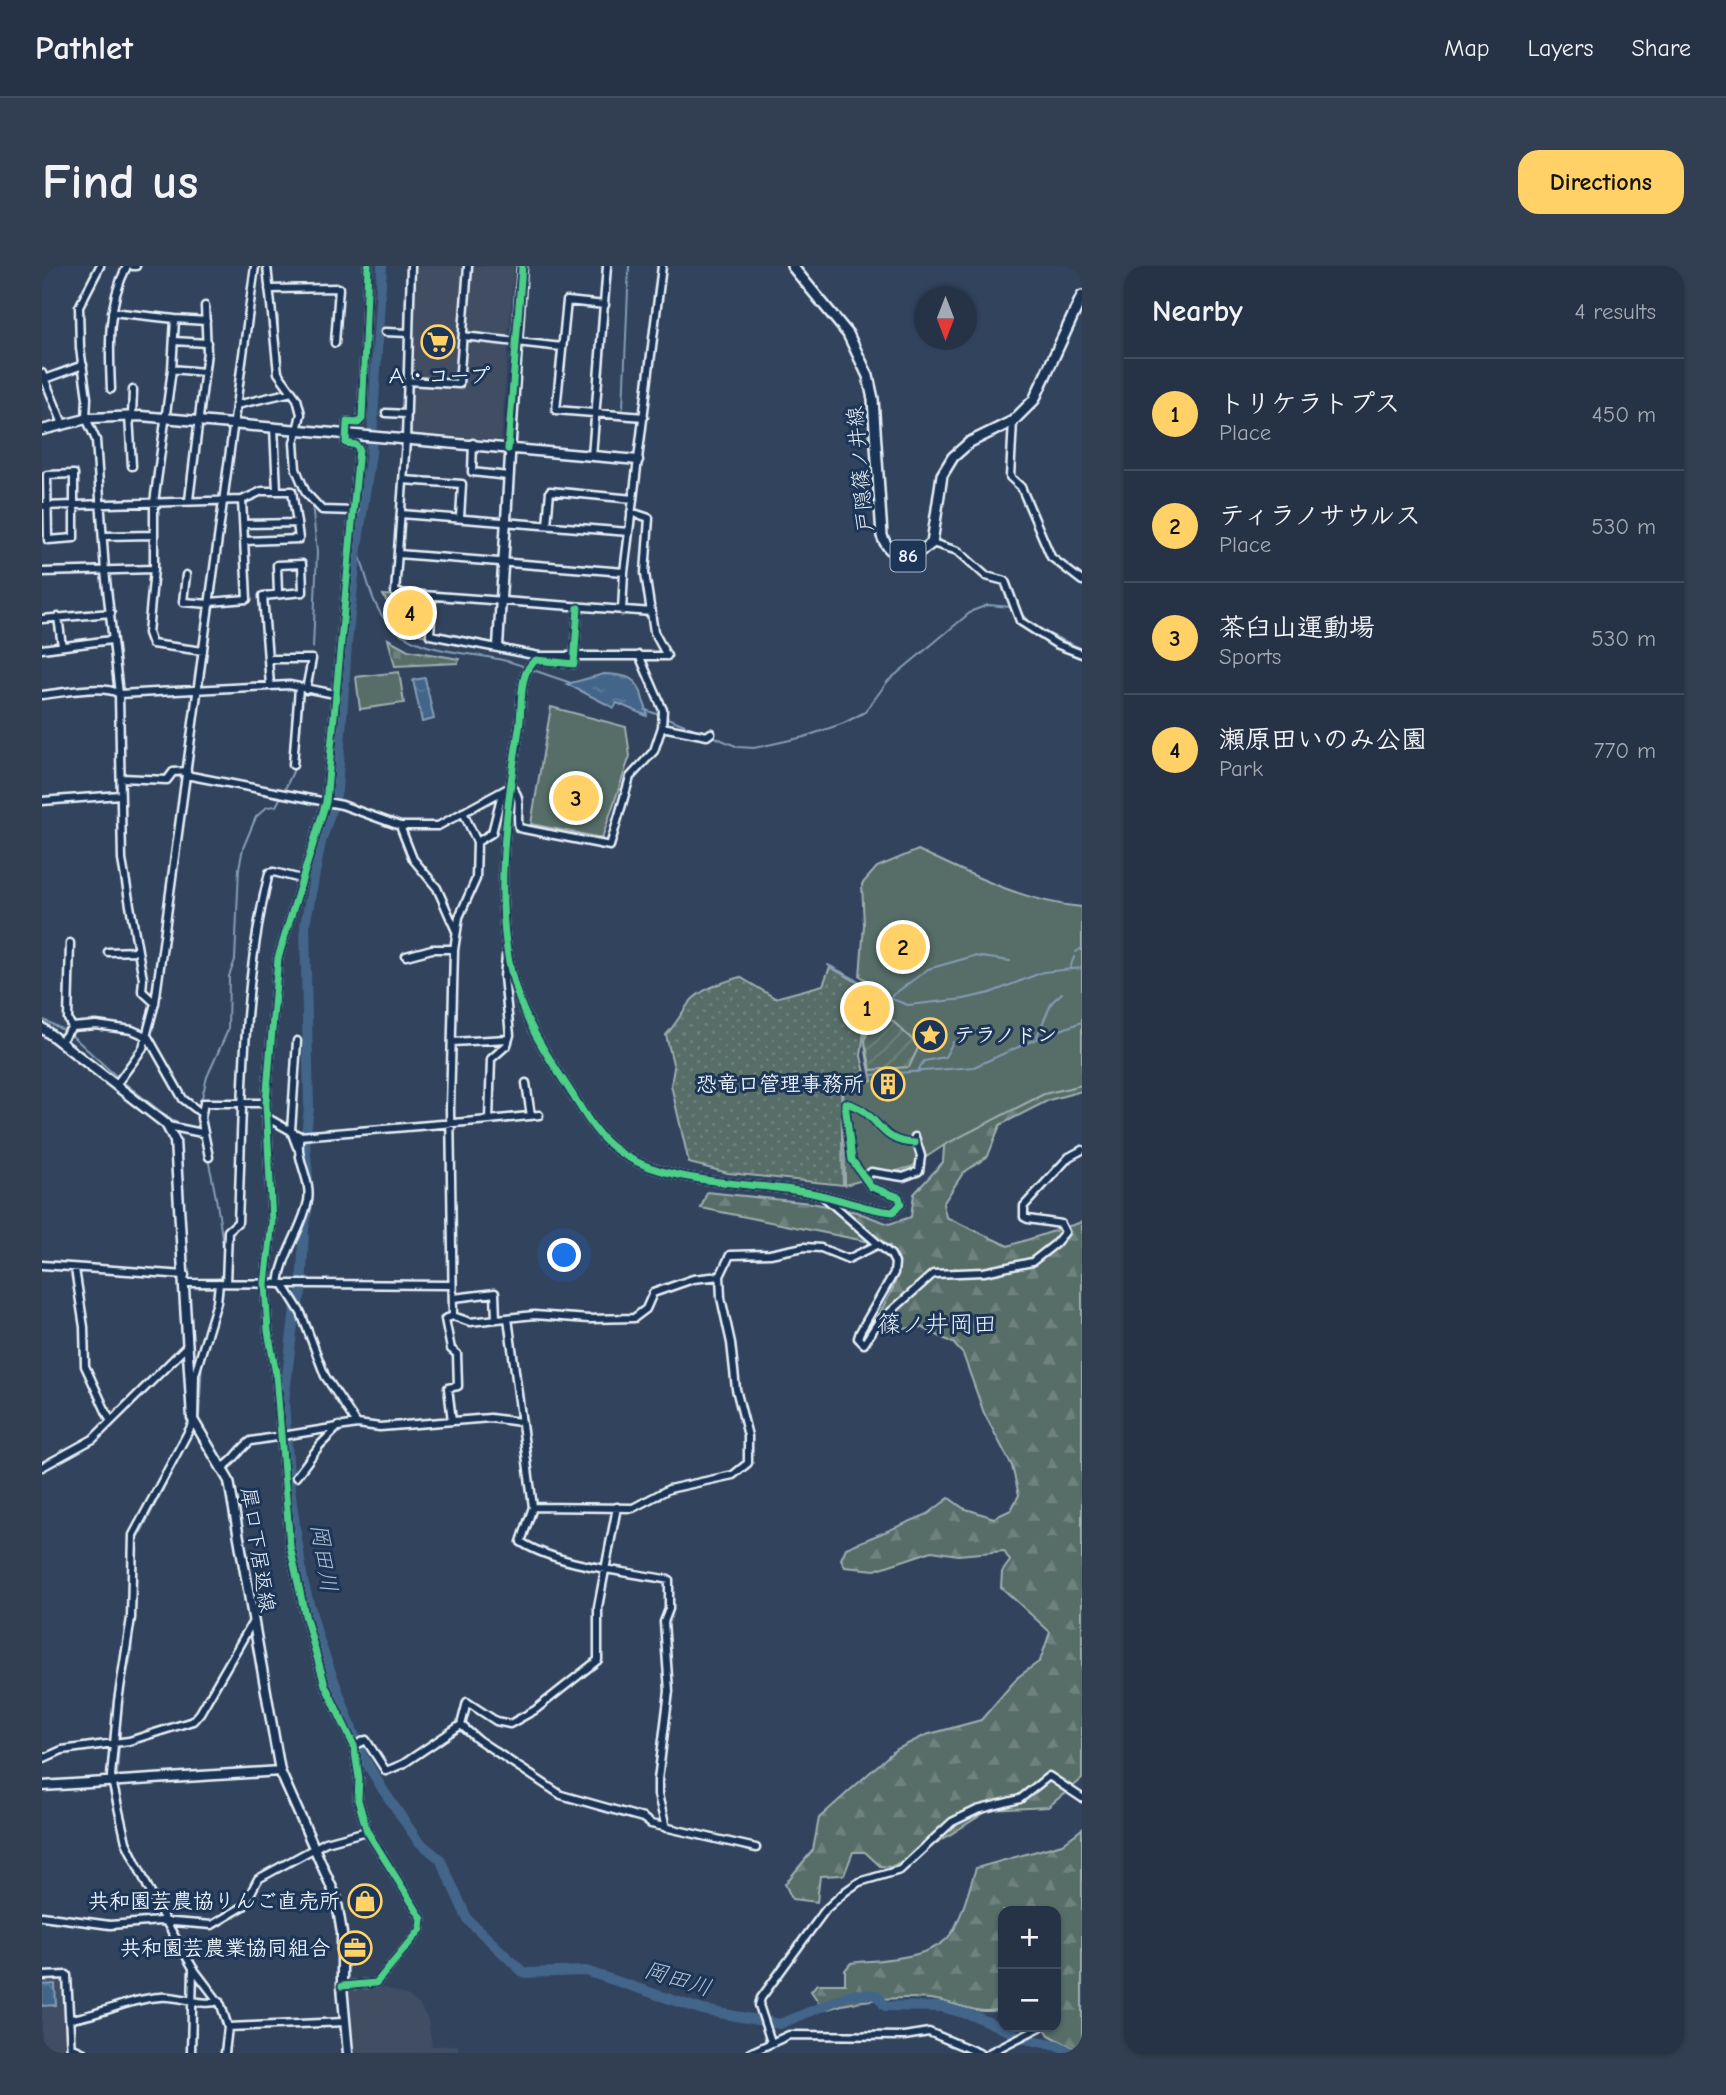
<!DOCTYPE html>
<meta charset="utf-8">
<style>
:root{--surface:#263246;--page:#323e51;--text:#f1f3f6;--muted:#a4aab3;--line:#424d5f;--accent:#ffd166}
body{margin:0;font-family:"Comic Neue","Klee One",sans-serif;background:var(--page);color:var(--text)}
.controls{position:absolute;right:21px;bottom:21px;display:grid;overflow:hidden;border-radius:14px;box-shadow:0 2px 5px #0004}
.controls button{width:63px;height:63px;display:grid;place-items:center;padding:0;border:0;border-bottom:2px solid var(--line);background:var(--surface);color:var(--text);font:35px sans-serif}
.compass{position:absolute;left:872px;top:21px;width:63px;height:63px;border-radius:50%;background:var(--surface);box-shadow:0 2px 5px #0004;rotate:180deg}
.you{position:absolute;left:523px;top:990px;width:24px;height:24px;margin:-18px;border:5px solid #fff;border-radius:50%;background:#1a73e8;box-shadow:0 0 0 10px #1a73e833}
.badge{display:grid;place-items:center;width:46px;height:46px;border-radius:50%;background:var(--accent);color:#111;font-size:23px;font-weight:700}
.pin{position:absolute;translate:-50% -50%;border:4px solid #fff;box-shadow:0 2px 7px #0006}
.list{margin:0;padding:0;list-style:none}
h2{display:flex;justify-content:space-between;align-items:center;height:91px;margin:0;padding:0 28px;font-size:30px}
h2 small{font-size:23px;font-weight:400;color:var(--muted)}
.list li{display:grid;grid-template-columns:46px 1fr auto;gap:21px;align-items:center;box-sizing:border-box;height:112px;padding:0 28px;border-top:2px solid var(--line)}
.list b{display:block;font-size:26px;white-space:nowrap}
.list p{margin:0;font-size:23px;white-space:nowrap;color:var(--muted)}
.list em{font-size:23px;font-style:normal;color:var(--muted)}
.map{position:relative;flex:none;width:1040px;height:1787px;overflow:hidden;border-radius:21px}
header{display:flex;align-items:center;gap:42px;box-sizing:border-box;height:98px;padding:0 35px;background:var(--surface);border-bottom:2px solid var(--line)}
header strong{font-size:33px}
nav{display:flex;gap:38px;margin-inline-start:auto;font-size:24px}
.intro{display:flex;align-items:center;justify-content:space-between;box-sizing:border-box;height:168px;padding:0 42px}
h1{margin:0;font-size:49px}
.button{padding:18px 32px;border-radius:21px;background:var(--accent);color:#111;font-size:24px;font-weight:700}
main{display:flex;gap:42px;padding:0 42px}
aside{flex:1;background:var(--surface);border-radius:21px;box-shadow:0 2px 5px #0004}
.map>svg:first-child{display:block}
.built{fill:#414d63}
.grass{fill:url(#grass-dots);stroke:#a0afb0;stroke-width:2}
.forest{fill:url(#forest-firs);stroke:#a0afb0;stroke-width:2}
.cemetery{fill:url(#cemetery-stones);stroke:#a0afb0;stroke-width:2}
.park{fill:#576d68;stroke:#a0afb0;stroke-width:2}
.garden{fill:url(#garden-furrows);stroke:#a0afb0;stroke-width:2}
.water{fill:url(#water-ripples);stroke:#849db5;stroke-width:2}
.lines{fill:none;stroke-linecap:round;stroke-linejoin:round}
.stream{stroke:#849db5;stroke-width:2}
.river{stroke:#426589;stroke-width:10}
.street-casing{stroke:#e8f1f8;stroke-width:11}
.secondary-casing{stroke:#e8f1f8;stroke-width:13}
.primary-casing{stroke:#e8f1f8;stroke-width:14}
.street{stroke:#1d3557;stroke-width:6}
.secondary{stroke:#1d3557;stroke-width:8}
.primary{stroke:#1d3557;stroke-width:9}
.cycleway-casing{stroke:#1d3557;stroke-width:11}
.cycleway{stroke:#4dcf88;stroke-width:7}
.labels{text-anchor:middle;dominant-baseline:central;stroke-width:6;stroke-linejoin:round;paint-order:stroke}
.shield{fill:#1d3557;stroke:#abb9c8;stroke-width:2}
.shield-label{font-size:19px;font-weight:bold;fill:#e8f1f8}
.poi-label{font-size:21px;font-weight:bold;fill:#e8f1f8;stroke:#1d3557;text-anchor:end}
.street-label{font-size:21px;fill:#e8f1f8;stroke:#1d3557}
.water-label{font-size:23px;font-style:italic;fill:#aec0d1;stroke:#1d3557}
.quarter-label{font-size:24px;fill:#e8f1f8;stroke:#1d3557}
</style>
<header>
<strong>Pathlet</strong>
<nav><a>Map</a><a>Layers</a><a>Share</a></nav>
</header>
<div class="intro"><h1>Find us</h1><a class="button">Directions</a></div>
<main>
<div class="map">
<svg width="1040" height="1787" viewBox="0 0 1040 1787">
<defs>
<pattern id="grass-dots" width="8" height="8" patternUnits="userSpaceOnUse" patternTransform="scale(1.75)"><rect width="8" height="8" fill="#576d68"/><path d="M2 2h.1M6 6h.1" fill="none" stroke="#6f827e" stroke-width="1.8" stroke-linecap="round"/></pattern>
<pattern id="forest-firs" width="22" height="20" patternUnits="userSpaceOnUse" patternTransform="scale(1.75)"><rect width="22" height="20" fill="#576d68"/><path d="M5 1l3.5 6h-7zM16 11l3.5 6h-7z" fill="#6f827e"/></pattern>
<pattern id="cemetery-stones" width="16" height="16" patternUnits="userSpaceOnUse" patternTransform="scale(1.75)"><rect width="16" height="16" fill="#576d68"/><path d="M2 7V4a2 2 0 0 1 4 0v3zM10 15v-3a2 2 0 0 1 4 0v3z" fill="#6f827e"/></pattern>
<pattern id="garden-furrows" width="10" height="10" patternUnits="userSpaceOnUse" patternTransform="scale(1.75)"><rect width="10" height="10" fill="#576d68"/><path d="M-1 1l2-2M0 10L10 0M9 11l2-2" fill="none" stroke="#6f827e"/></pattern>
<pattern id="water-ripples" width="26" height="14" patternUnits="userSpaceOnUse" patternTransform="scale(1.75)"><rect width="26" height="14" fill="#426589"/><path d="M2 4q2-2 4 0t4 0M15 11q2-2 4 0t4 0" fill="none" stroke="#5d7c9a"/></pattern>
</defs>
<rect width="100%" height="100%" fill="#32435e"/>
<filter id="ink" filterUnits="userSpaceOnUse"><feTurbulence type="fractalNoise" baseFrequency=".0143" numOctaves="2"/><feDisplacementMap in="SourceGraphic" scale="14" xChannelSelector="R" yChannelSelector="G"/><feConvolveMatrix kernelMatrix="1 2 1 2 8 2 1 2 1" color-interpolation-filters="sRGB"/></filter>
<g filter="url(#ink)">
<path class="built" d="M371,0H472L459,174L368,167Z
M22,1711L26,1787H0V1713Z
M343,1722L366,1730L378,1739L386,1754L390,1780L416,1779V1787H312L304,1725Z"/>
<path class="grass" d="M788,701L842,731L823,757L819,790L824,811L799,815L801,919L686,907L647,897L629,819L632,802L624,769C634,758 639,748 647,737C658,723 682,716 698,711L733,732L781,719Z"/>
<path class="forest" d="M1040,732V825L1007,834L958,859L946,890L921,907L901,938L904,951L966,980L1040,956V1513L1006,1541L947,1544L898,1575L849,1601L838,1600L823,1586H811L802,1609L778,1610L775,1636L750,1633L743,1618L771,1584L777,1552L853,1484L884,1469L939,1454L976,1411L998,1395L1008,1366L959,1321L960,1306L968,1295L962,1285L916,1289L890,1285L833,1304L803,1301L799,1293L804,1282L886,1248L907,1232L921,1242L952,1252L969,1244L977,1229L970,1200L942,1147L921,1088L911,1077L879,1061L842,1065L834,1053C849,1025 865,1011 848,980L659,942L665,926L769,937L814,946L847,958L869,951L872,928L901,896L904,852Z
M1040,1563V1787L1007,1769L1002,1761H1014V1645H961V1742C939,1752 912,1735 888,1733C851,1730 817,1733 782,1744L769,1725L775,1718H803V1704L809,1697C838,1693 894,1694 911,1665C922,1646 927,1622 934,1602L1020,1578Z"/>
<path class="cemetery" d="M346,373L366,384L417,393L416,397L353,400Z"/>
<path class="park" d="M341,329L385,332L388,335L386,370C358,366 354,351 341,329Z
M357,406L362,437L318,443L314,411Z
M509,441L584,461L588,490L560,572L489,558Z
M876,584C928,608 982,636 1040,641V819L1002,828L904,878L869,901L803,919L801,817L830,815C824,787 813,755 844,739C845,723 830,718 818,710L822,659L820,618L835,601Z"/>
<path class="garden" d="M839,744L877,780L867,801L829,804L823,776L829,750Z"/>
<path class="water" d="M562,408C583,409 597,410 601,434C603,441 606,442 605,450L575,437L572,442L525,418Z
M383,412L392,453L380,456L371,414Z
M13,1718L14,1739L0,1740V1719Z"/>
<g class="lines">
<path class="stream" d="M232,41L236,51V77
M581,142L587,0
M264,219L270,229
M270,237L275,286L271,382
M315,281C324,305 328,337 345,356C378,393 440,383 483,401
M979,348L996,363L1040,383
M488,403L529,417
M603,444L618,449
M623,451L660,466
M668,469L696,481L712,482L762,471L802,457L823,446L846,415L930,345L946,339L969,341
M243,523L253,501
M1034,686L1040,682
M968,695L932,690L886,703L847,732L866,739L922,733L948,727L1001,706L1040,702
M786,699L843,729
M1028,702L1032,691
M0,753L23,765
M28,768L74,810
M995,770L1010,736L1020,727
M875,806L882,795L903,791L911,776
M830,809L932,801L994,773L1040,756
M81,816L131,855L146,861
M157,844L165,811L186,764L187,710L193,694L197,602L201,582L214,551L225,541L234,540L239,531
M166,893C174,928 189,1003 178,1036
M157,1150L160,1095
M94,1276L151,1164
M79,1435L89,1389L91,1358
M78,1474V1441
M75,1509L77,1479
M82,1555L91,1583
M155,1702L179,1734
M182,1739L189,1757"/>
<path class="river" d="M267,924L263,877L267,842L263,659L279,576L295,525L305,378L315,281L329,188L340,0
M266,940L262,963L259,1027L252,1049L242,1137L248,1223L261,1315L277,1374L319,1487L341,1524L376,1575L398,1593L426,1654L482,1707L544,1705L661,1744L738,1758L810,1728L835,1729L843,1740L900,1741L935,1751L984,1773L1015,1779L1030,1787"/>
<defs>
<path id="street" d="M58,0L37,41L38,82L45,132L44,152L54,174L63,305L77,428L80,594L101,713L100,725L113,737
M91,0H94
M225,0L236,107L255,133L259,148L252,177L254,203L264,227L280,244L312,245
M369,0L364,174L353,327L610,346
M227,23L297,22L293,77
M563,39L525,35L514,144L602,151
M70,46L133,53
M343,66L367,67
M421,70L520,81
M132,75L165,77
M130,103L162,106
M0,107L21,158
M0,114L41,99
M365,115L417,118L426,0
M69,123C67,81 65,38 85,0
M194,139L250,126
M344,147L364,148
M87,150L90,200
M90,150L91,124
M971,155L968,211L979,221L1009,291L1040,315
M232,161L235,224
M431,177L430,206L466,210
M550,190L565,0
M32,208V272L6,274L5,209Z
M361,214L420,218L418,252
M147,234L165,86L163,40
M200,234L220,225H250L255,257
M0,240L200,234L205,333L168,336
M589,246L607,252L603,307L612,366L625,390
M359,248L587,266
M202,258L255,257L257,273L203,275
M505,259L508,225L591,233
M62,270L110,269
M890,277L916,285L944,310L963,315L978,355L1014,378L1040,388
M356,288L582,306
M0,306L112,303
M144,309L141,336L168,338
M390,330L388,369L497,390H625
M536,342L532,398L494,394C475,406 481,442 477,463C464,542 449,649 475,727C486,760 506,791 525,820C539,841 552,868 573,883C623,921 714,915 774,928C799,933 825,944 851,946L859,938L857,931L829,921L810,894L803,837C839,845 833,876 873,877
M580,345L582,306L620,0
M16,351L20,380
M0,353L69,347
M0,383L69,374
M161,385L110,378L106,367L112,303V237L130,103L133,53L164,55
M597,389L621,444L620,461
M227,393H270L264,424
M228,419L221,330L261,326L260,298L235,299L236,327
M0,429C18,427 63,418 77,428L247,419L293,428
M251,499L257,422
M144,509L300,539L358,560H396L468,521
M79,512L125,514L131,506L145,505
M468,521C483,530 473,548 477,562L568,580L588,511L612,485L620,461L665,470L669,467
M0,535L78,529
M358,560L371,593L395,622L414,665
M435,576L450,567L460,527
M28,677L26,753L30,761
M66,686L95,685
M364,690L390,683H412
M255,775L249,865L255,881
M18,776L30,761L54,759L90,764L106,771L141,833L159,847
M410,776L466,773
M484,817L489,850
M74,819L101,782L113,737L213,0
M224,851L258,870L447,854L449,793L465,779L468,769L462,711L464,690
M447,854L497,849
M126,860L160,867
M167,891L159,852L162,837H224
M823,912L829,906L861,911L877,905L879,890L873,871
M782,931L849,989L853,997L852,1007L818,1066L816,1072L822,1078L835,1058L891,1008L942,1006L990,996L1013,978L1023,966L1019,958L986,953L982,951V940L1027,891L1040,884
M0,999L143,1009
M33,1003L42,1061L43,1100L68,1154
M144,1017L409,1019
M184,1017L186,965L196,956C201,840 199,721 227,607L232,606L259,613
M237,1018C240,988 260,964 266,935C270,913 252,893 258,870
M241,1018L259,1047L283,1110L315,1158
M412,1032L453,1027L454,1053
M411,1050L408,842L412,684L417,651L434,613L435,576L421,546
M466,1052L491,1241L479,1276C517,1300 583,1305 627,1314V1343L622,1356L627,1425L616,1514V1529L624,1562
M410,1155L406,1122L416,1120L415,1088L409,1083L403,1053L411,1050L428,1056L492,1049L547,1053L592,1052L604,1043L611,1027L651,1013L678,1010
M0,1201L51,1173L146,1079
M181,1201C194,1194 197,1183 209,1175L315,1158L338,1161L448,1152L479,1156
M254,1211L278,1179L297,1160
M491,1241L591,1242L627,1223L691,1209L706,1197V1170L694,1123L689,1077L679,1032L678,1010L688,989L728,988L762,981L779,982L806,993L835,979
M419,1459L435,1473L519,1529L601,1552L609,1558L714,1582
M312,1480L324,1474L344,1505L361,1498L419,1459L425,1436L454,1455L468,1458L493,1444L556,1394V1341L575,1241
M0,1493L20,1484L87,1475L151,1455L158,1447L210,1357
M0,1650L68,1659L118,1655L170,1659L202,1640L216,1613L284,1576L325,1565
M151,1702L179,1739L186,1761
M0,1710L25,1709L29,1787
M300,1720L334,1717L379,1663L380,1653L325,1565L316,1534L317,1512L312,1480L283,1419L263,1349L248,1280L234,1108L226,1065L223,1018L230,956L224,837L236,692L284,536L317,183L314,179L304,177L305,156L316,157L320,153L326,0
M28,1753C59,1749 86,1733 118,1731C137,1729 159,1741 177,1735
M729,1776L717,1739L719,1732L784,1643L804,1625L817,1616L858,1604L910,1556L935,1544L978,1533L1007,1510L1040,1532
M29,1781L42,1787
M149,1787L151,1702L116,1642L84,1576L69,1510L76,1435L89,1352L91,1269L152,1155L153,1108L175,1036L177,1017
M183,1787L186,1761L303,1756
M708,1787L747,1769L862,1770L887,1766L937,1787
M947,1787L998,1761"/>
<path id="secondary" d="M0,164L48,152L99,150L596,194
M456,380L480,0
M0,762L124,858L133,875L150,1152L187,1215L238,1505L294,1631L300,1667V1720L306,1787
M0,1520L238,1505"/>
<path id="primary" d="M750,0L806,68L826,110L831,133L840,270C850,296 871,293 890,277L900,209L911,191L928,176L971,155L992,134L1040,30"/>
</defs>
<use href="#street" class="street-casing"/>
<use href="#secondary" class="secondary-casing"/>
<use href="#primary" class="primary-casing"/>
<use href="#street" class="street"/>
<use href="#secondary" class="secondary"/>
<use href="#primary" class="primary"/>
<defs>
<path id="cycleway" d="M466,183L480,0
M536,342L532,398L494,394C475,406 481,442 477,463C464,542 449,649 475,727C486,760 506,791 525,820C539,841 552,868 573,883C623,921 714,915 774,928C799,933 825,944 851,946L859,938L857,931L829,921L810,894L803,837C839,845 833,876 873,877
M300,1720L334,1717L379,1663L380,1653L325,1565L316,1534L317,1512L312,1480L283,1419L263,1349L248,1280L234,1108L226,1065L223,1018L230,956L224,837L236,692L284,536L317,183L314,179L304,177L305,156L316,157L320,153L326,0"/>
</defs>
<use href="#cycleway" class="cycleway-casing"/>
<use href="#cycleway" class="cycleway"/>
</g>
</g>
<defs>
<symbol id="supermarket-ring" viewBox="-11 -11 22 22"><circle r="9.5" fill="#1d3557" stroke="#ffd166" stroke-width="1.5"/><path d="M-6-5.5h2.5l.6 2H6L4.5 2H-2.5L-4.4-4H-6ZM-1.5 3.2a1.3 1.3 0 1 0 .1 0ZM3 3.2a1.3 1.3 0 1 0 .1 0Z" fill="#ffd166"/></symbol>
<symbol id="sight-ring" viewBox="-11 -11 22 22"><circle r="9.5" fill="#1d3557" stroke="#ffd166" stroke-width="1.5"/><path d="M0-6L1.8-2.2L6-1.7L2.9 1.2L3.7 5.4L0 3.3L-3.7 5.4L-2.9 1.2L-6-1.7L-1.8-2.2Z" fill="#ffd166"/></symbol>
<symbol id="building-ring" viewBox="-11 -11 22 22"><circle r="9.5" fill="#1d3557" stroke="#ffd166" stroke-width="1.5"/><path d="M-4-6H4V6H1V3H-1V6H-4ZM-2.5-4.3h1.7v1.8h-1.7ZM.8-4.3h1.7v1.8H.8ZM-2.5-1h1.7V.8h-1.7ZM.8-1h1.7V.8H.8Z" fill="#ffd166"/></symbol>
<symbol id="shop-ring" viewBox="-11 -11 22 22"><circle r="9.5" fill="#1d3557" stroke="#ffd166" stroke-width="1.5"/><path d="M-5-2.5h2.3a2.7 3.5 0 0 1 5.4 0H5L5.5 6h-11ZM-1.5-2.5h3a1.5 2.3 0 0 0-3 0Z" fill="#ffd166"/></symbol>
<symbol id="office-ring" viewBox="-11 -11 22 22"><circle r="9.5" fill="#1d3557" stroke="#ffd166" stroke-width="1.5"/><path d="M-6-3h4V-5.5h4V-3h4V5H-6ZM-1-4.5V-3h2v-1.5ZM-6 0V1H6V0Z" fill="#ffd166"/></symbol>
</defs>
<g fill-rule="evenodd">
<use href="#supermarket-ring" x="377" y="57" width="38" height="38"/>
<use href="#sight-ring" x="869" y="750" width="38" height="38"/>
<use href="#building-ring" x="827" y="799" width="38" height="38"/>
<use href="#shop-ring" x="304" y="1616" width="38" height="38"/>
<use href="#office-ring" x="294" y="1663" width="38" height="38"/>
</g>
<g class="labels">
<rect class="shield" x="848.5" y="274.5" width="35" height="31" rx="5"/>
<g class="shield-label">
<text x="866" y="290">86</text>
</g>
<g class="poi-label">
<text x="396" y="110" text-anchor="middle">Ａ・コープ</text>
<text x="912" y="769" text-anchor="start">テラノドン</text>
<text x="822" y="818">恐竜口管理事務所</text>
<text x="298" y="1635">共和園芸農協りんご直売所</text>
<text x="288" y="1682">共和園芸農業協同組合</text>
</g>
<g class="street-label">
<text transform="translate(818 203) rotate(-95)">戸隠篠ノ井線</text>
<text transform="translate(216 1284) rotate(81)">犀口下居返線</text>
</g>
<g class="water-label">
<text transform="translate(282 1292) rotate(81)">岡田川</text>
<text transform="translate(636 1713) rotate(17)">岡田川</text>
</g>
<g class="quarter-label">
<text x="895" y="1058">篠ノ井岡田</text>
</g>
</g>
</svg>
<div class="controls">
<button>+</button>
<button>−</button>
</div>
<svg class="compass" viewBox="-18 -18 36 36"><path d="M0-13l5 13h-10z" fill="#e53935"/><path d="M0 13l5-13h-10z" fill="#a4aab3"/></svg>
<div class="you"></div>
<div class="pin badge" style="left:825px;top:742px">1</div>
<div class="pin badge" style="left:861px;top:681px">2</div>
<div class="pin badge" style="left:534px;top:532px">3</div>
<div class="pin badge" style="left:368px;top:347px">4</div>
</div>
<aside>
<h2>Nearby<small>4 results</small></h2>
<ul class="list">
<li><span class="badge">1</span><div><b>トリケラトプス</b><p>Place</p></div><em>450 m</em></li>
<li><span class="badge">2</span><div><b>ティラノサウルス</b><p>Place</p></div><em>530 m</em></li>
<li><span class="badge">3</span><div><b>茶臼山運動場</b><p>Sports</p></div><em>530 m</em></li>
<li><span class="badge">4</span><div><b>瀬原田いのみ公園</b><p>Park</p></div><em>770 m</em></li>
</ul>
</aside>
</main>
